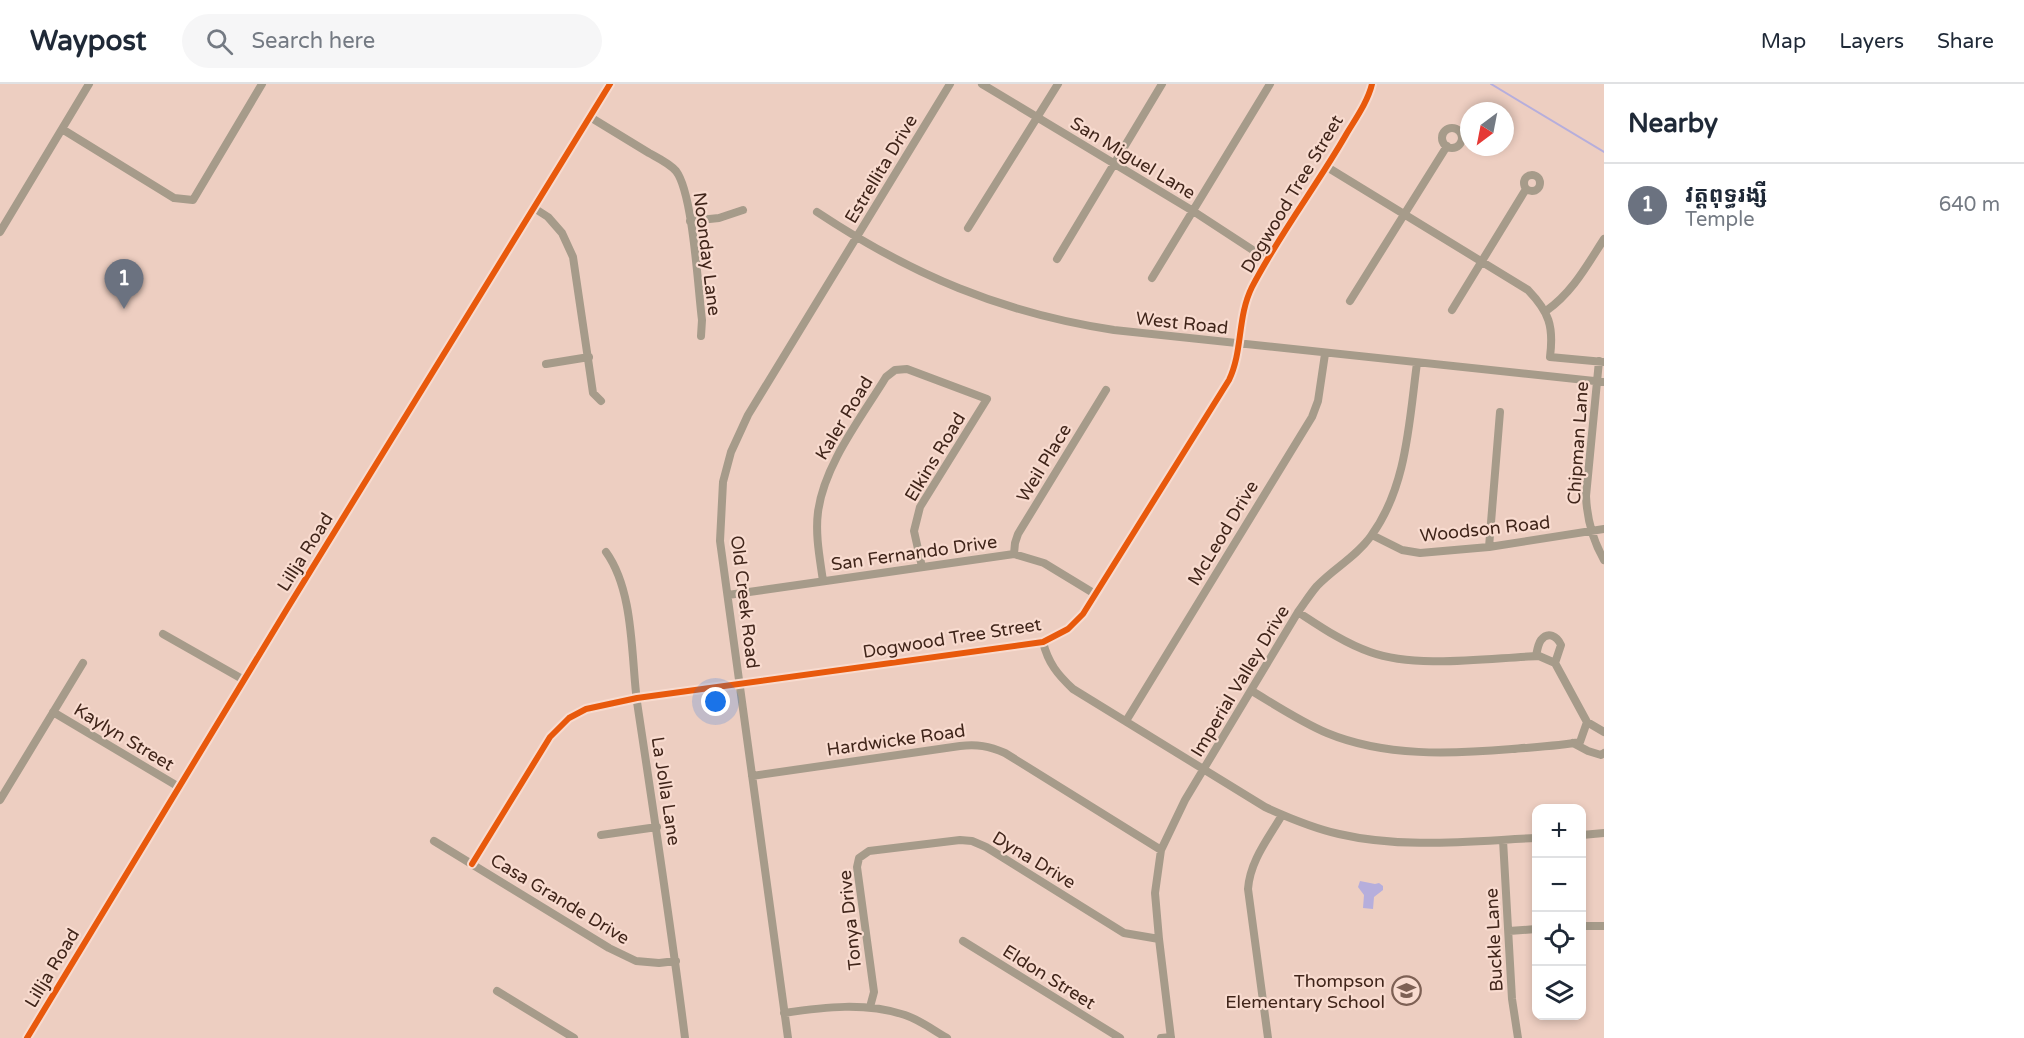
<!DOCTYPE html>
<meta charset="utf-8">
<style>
:root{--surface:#fff;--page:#f6f6f7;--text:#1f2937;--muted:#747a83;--line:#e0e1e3;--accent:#1a73e8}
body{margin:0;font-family:"Varela Round","Noto Sans Khmer",sans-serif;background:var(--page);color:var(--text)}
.controls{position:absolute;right:18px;bottom:18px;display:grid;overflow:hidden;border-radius:12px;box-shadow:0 3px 9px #0003}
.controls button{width:54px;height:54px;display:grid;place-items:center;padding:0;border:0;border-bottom:2px solid var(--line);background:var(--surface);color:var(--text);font:30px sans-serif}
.compass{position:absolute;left:1460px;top:18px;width:54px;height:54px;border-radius:50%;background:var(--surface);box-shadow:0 3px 9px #0003;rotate:212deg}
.you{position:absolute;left:716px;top:618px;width:21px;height:21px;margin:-15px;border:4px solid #fff;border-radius:50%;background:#1a73e8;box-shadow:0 0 0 9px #1a73e833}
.badge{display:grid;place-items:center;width:39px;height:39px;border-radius:50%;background:var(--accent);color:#fff;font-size:20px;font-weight:700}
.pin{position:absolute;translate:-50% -50px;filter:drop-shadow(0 2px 3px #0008)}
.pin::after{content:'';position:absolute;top:32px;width:21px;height:18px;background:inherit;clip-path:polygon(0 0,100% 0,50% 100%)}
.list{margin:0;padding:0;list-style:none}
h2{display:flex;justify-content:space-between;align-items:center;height:78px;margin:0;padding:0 24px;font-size:26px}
h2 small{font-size:20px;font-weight:400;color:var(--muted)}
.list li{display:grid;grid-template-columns:39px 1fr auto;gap:18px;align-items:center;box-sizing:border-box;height:84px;padding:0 24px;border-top:2px solid var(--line)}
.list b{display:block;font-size:22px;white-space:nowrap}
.list p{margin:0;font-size:20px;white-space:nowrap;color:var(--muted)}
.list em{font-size:20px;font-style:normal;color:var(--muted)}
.icon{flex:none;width:33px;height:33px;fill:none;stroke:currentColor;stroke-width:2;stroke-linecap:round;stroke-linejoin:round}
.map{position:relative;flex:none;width:1604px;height:954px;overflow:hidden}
header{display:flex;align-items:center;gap:36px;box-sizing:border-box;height:84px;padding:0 30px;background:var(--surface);border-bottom:2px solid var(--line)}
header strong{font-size:28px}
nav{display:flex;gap:33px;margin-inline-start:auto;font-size:21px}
.search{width:420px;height:54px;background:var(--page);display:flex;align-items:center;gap:15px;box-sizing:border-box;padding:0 21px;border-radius:33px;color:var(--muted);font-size:22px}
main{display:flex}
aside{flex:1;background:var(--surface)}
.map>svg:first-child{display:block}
.water{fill:#b6aedc}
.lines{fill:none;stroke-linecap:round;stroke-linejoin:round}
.stream{stroke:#b6aedc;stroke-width:2}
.minor{stroke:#a69b8a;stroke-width:8}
.cycleway-casing{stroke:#f8dbcf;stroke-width:10}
.cycleway{stroke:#e8590c;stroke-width:6}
.labels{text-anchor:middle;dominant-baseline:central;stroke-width:4.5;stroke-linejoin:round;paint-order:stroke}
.street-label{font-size:18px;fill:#40251a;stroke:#f8dbcf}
.poi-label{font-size:18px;fill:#40251a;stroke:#f8dbcf;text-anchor:end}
</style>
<header>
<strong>Waypost</strong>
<div class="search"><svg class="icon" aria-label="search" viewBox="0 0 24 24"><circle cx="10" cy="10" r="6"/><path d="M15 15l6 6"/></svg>Search here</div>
<nav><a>Map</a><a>Layers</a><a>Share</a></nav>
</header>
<main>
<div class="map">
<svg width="1604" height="954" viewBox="0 0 1604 954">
<rect width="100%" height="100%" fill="#edcec1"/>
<path class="water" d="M1360,797L1375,800L1379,799L1383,802V806L1374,813L1373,825L1363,824L1364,811L1358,803Z"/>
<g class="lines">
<path class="stream" d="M1491,0L1604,68"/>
<path class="minor" d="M982,0L1193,127L1268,176
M590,33C610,45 629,57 649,69C658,74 669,79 676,87C693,109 698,205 702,236L701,252
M1442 54a10 10 0 1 1 20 0a10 10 0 1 1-20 0Z
M62,45L174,114L193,116L262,0
M1327,83L1528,206C1549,228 1554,242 1550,273L1604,278
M1524 99a8 8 0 1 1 16 0a8 8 0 1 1-16 0Z
M534,124L548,133L562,149L573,173L593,309L601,317
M817,128C912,191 1002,229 1114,246L1604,298
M690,137L719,134L743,126
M968,144L1058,0
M0,148L89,0
M1057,175L1162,0
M1152,194L1270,0
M1350,217L1447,62
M1452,226L1526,105
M1546,227C1573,208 1587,181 1604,155
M1599,277L1586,412C1587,436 1592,455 1604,476
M546,280L589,273
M1372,451L1402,466L1420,469L1489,463L1604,445
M1489,463L1500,328
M606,468C634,507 631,571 637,618C654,730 671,842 685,954
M1014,470L1015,459L1018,450L1106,306
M823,497C820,475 815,451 818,428C824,381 861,334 886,293L895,286L907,285L987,315L920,423L914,447L922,483
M728,511L1014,470L1044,479L1095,510
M163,550L244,596
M1043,558C1048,579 1058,591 1073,605L1265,723C1289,734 1313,744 1339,750C1403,765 1471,757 1536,754
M1536,572C1537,567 1538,560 1541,556C1548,547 1557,552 1561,561L1555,579
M1252,607C1277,622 1301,638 1327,649C1385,673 1451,670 1512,665C1535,663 1558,662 1580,658L1587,638L1555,579L1539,572C1488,574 1417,585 1370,568C1344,559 1321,543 1298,528
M53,628L179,703
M1126,637L1312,333L1318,317L1325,270
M1587,638L1604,648
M1573,659L1588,667L1601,671L1604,669
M752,692L960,662C977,660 989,662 1005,669L1161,766
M0,716L83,579
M601,751L657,743
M1582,751L1604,749
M1503,756L1512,915L1518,954
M434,757L609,864L636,877L659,879L676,877
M472,780L550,653L569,634L586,625L637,614L1043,558L1068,545L1083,530L1229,296C1243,267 1237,233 1252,203C1280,149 1318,100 1347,49C1356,34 1368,17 1372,0
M1582,842H1604
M1509,847L1536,845
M963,857L1120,954
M497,907L574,954
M870,923L874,908L857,783L859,774L869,767L960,756L972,757L986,763L1124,849L1159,855
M784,929C825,923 865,918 905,931C920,936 933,946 947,954
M27,954L287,525L610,0
M788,954L720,457L723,398L731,368L748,331L950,0
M1161,954L1171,953
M1171,954L1159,855L1155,809L1161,766L1185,716L1298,528C1304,520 1310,510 1317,502C1334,484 1356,473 1371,452C1407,403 1409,338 1417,279
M1268,954L1248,805C1250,777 1268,755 1282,731"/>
<defs>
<path id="cycleway" d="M472,780L550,653L569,634L586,625L637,614L1043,558L1068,545L1083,530L1229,296C1243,267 1237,233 1252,203C1280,149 1318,100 1347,49C1356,34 1368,17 1372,0
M27,954L287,525L610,0"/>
</defs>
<use href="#cycleway" class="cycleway-casing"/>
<use href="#cycleway" class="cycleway"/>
</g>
<defs>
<symbol id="school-ring" viewBox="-11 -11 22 22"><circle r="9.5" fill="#f8dbcf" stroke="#7d6054" stroke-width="1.5"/><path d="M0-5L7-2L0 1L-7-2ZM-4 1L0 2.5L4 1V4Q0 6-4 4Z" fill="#7d6054"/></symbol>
</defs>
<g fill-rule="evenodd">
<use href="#school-ring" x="1390" y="890" width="33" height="33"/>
</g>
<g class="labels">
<g class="street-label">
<text transform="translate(1133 74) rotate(31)">San Miguel Lane</text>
<text transform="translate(881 85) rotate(-59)">Estrellita Drive</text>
<text transform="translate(1292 110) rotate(-59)">Dogwood Tree Street</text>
<text transform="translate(707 170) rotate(83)">Noonday Lane</text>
<text transform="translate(1182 239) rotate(6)">West Road</text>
<text transform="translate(844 334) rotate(-59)">Kaler Road</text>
<text transform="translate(1578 359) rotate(-86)">Chipman Lane</text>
<text transform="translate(935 373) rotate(-59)">Elkins Road</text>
<text transform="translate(1044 379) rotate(-59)">Weil Place</text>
<text transform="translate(1485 445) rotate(-6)">Woodson Road</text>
<text transform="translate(1223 449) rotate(-59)">McLeod Drive</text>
<text transform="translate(305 468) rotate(-58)">Lillja Road</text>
<text transform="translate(914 469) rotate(-8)">San Fernando Drive</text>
<text transform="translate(745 518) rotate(83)">Old Creek Road</text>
<text transform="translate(952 554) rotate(-9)">Dogwood Tree Street</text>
<text transform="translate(1240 597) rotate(-59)">Imperial Valley Drive</text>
<text transform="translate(124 653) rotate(31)">Kaylyn Street</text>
<text transform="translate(896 656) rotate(-8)">Hardwicke Road</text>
<text transform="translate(666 707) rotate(81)">La Jolla Lane</text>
<text transform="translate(1034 776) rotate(31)">Dyna Drive</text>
<text transform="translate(560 815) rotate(31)">Casa Grande Drive</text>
<text transform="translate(850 836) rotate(-96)">Tonya Drive</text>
<text transform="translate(1494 856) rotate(-93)">Buckle Lane</text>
<text transform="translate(52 884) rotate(-59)">Lillja Road</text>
<text transform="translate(1049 893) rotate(32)">Eldon Street</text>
</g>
<g class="poi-label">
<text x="1385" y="897">Thompson<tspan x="1385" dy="21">Elementary School</tspan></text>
</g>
</g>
</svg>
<div class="controls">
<button>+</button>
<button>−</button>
<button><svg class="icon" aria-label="locate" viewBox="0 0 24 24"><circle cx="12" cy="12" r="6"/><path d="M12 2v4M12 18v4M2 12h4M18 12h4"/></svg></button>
<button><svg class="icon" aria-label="layers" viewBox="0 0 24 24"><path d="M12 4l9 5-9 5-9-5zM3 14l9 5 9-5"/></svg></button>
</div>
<svg class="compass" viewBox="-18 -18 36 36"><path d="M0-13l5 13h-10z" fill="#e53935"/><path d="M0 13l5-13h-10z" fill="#747a83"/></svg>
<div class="you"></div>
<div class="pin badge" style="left:124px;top:225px;background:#6b7280">1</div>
</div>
<aside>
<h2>Nearby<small></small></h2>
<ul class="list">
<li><span class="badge" style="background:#6b7280">1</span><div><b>វត្តពុទ្ធរង្សី</b><p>Temple</p></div><em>640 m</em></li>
</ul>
</aside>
</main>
